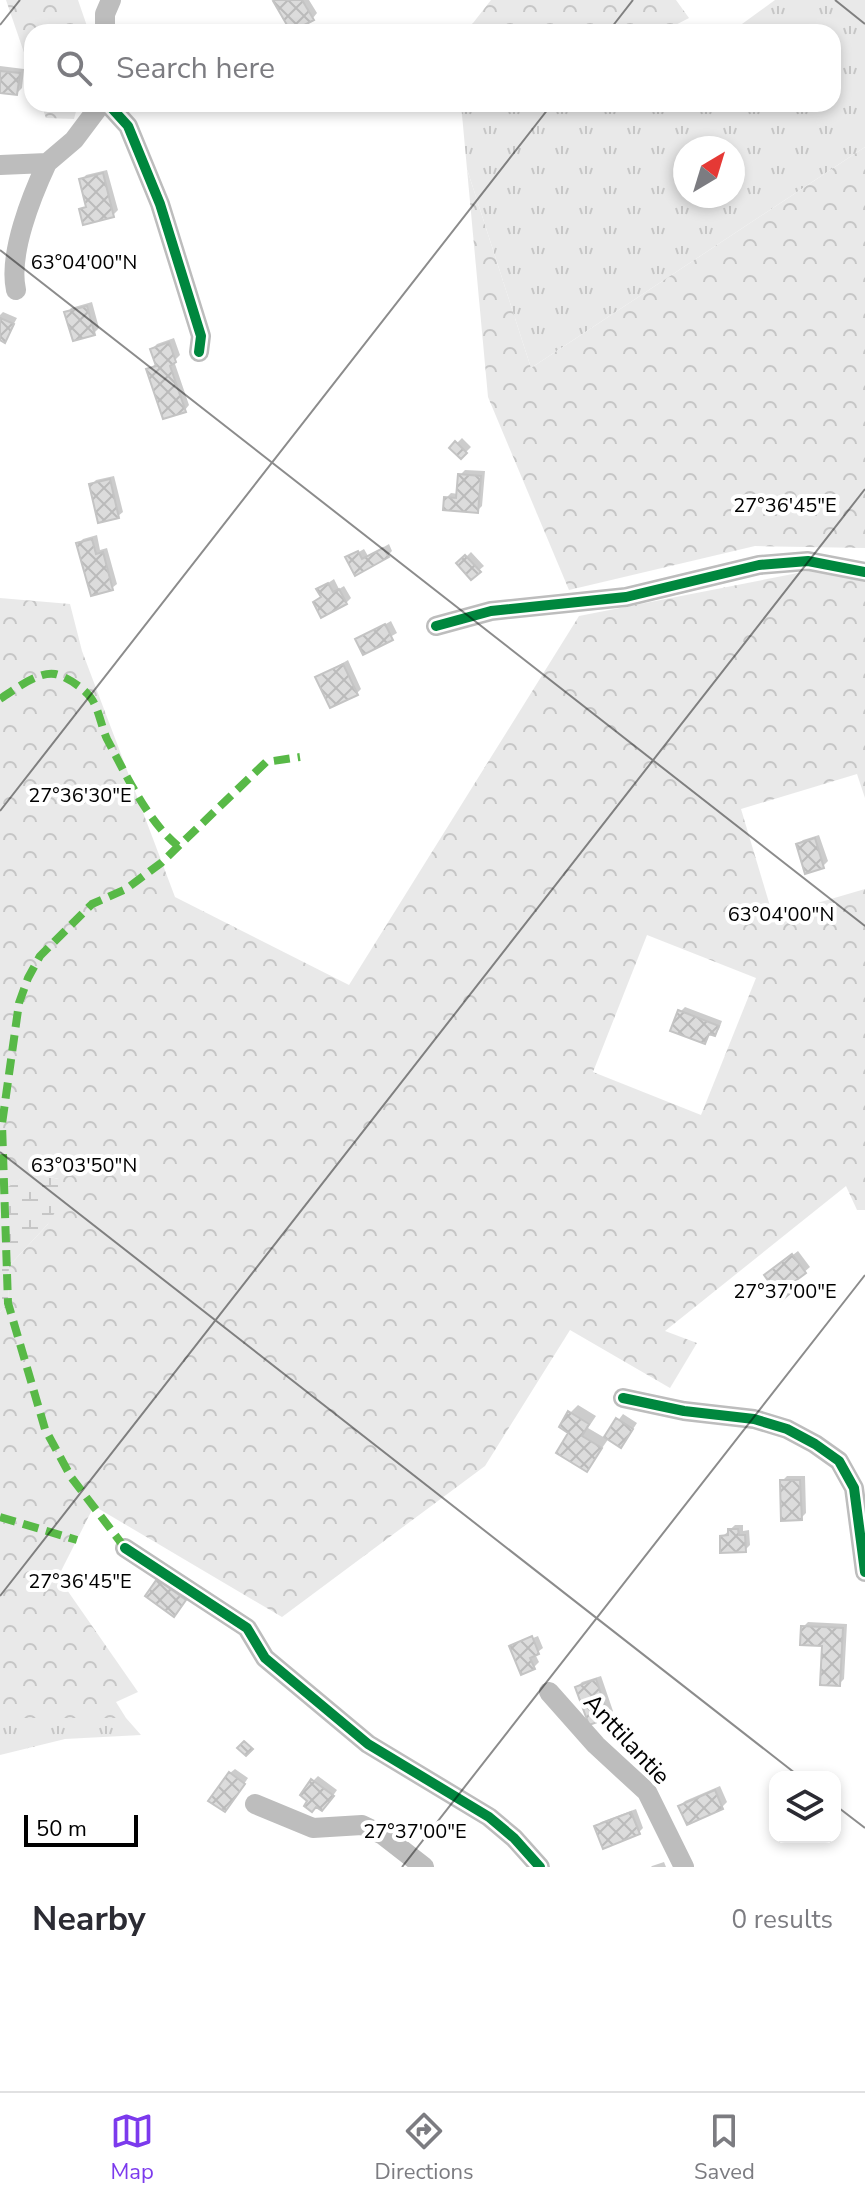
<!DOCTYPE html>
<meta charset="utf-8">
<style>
:root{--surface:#fff;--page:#f7f7f7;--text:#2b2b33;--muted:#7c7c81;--line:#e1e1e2;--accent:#7c3aed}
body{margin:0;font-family:"Nunito Sans",sans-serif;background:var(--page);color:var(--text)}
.controls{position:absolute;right:24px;bottom:24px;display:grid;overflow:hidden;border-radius:16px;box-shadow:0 4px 12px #0003}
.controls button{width:72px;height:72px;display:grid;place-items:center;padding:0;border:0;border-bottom:2px solid var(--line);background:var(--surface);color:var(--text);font:40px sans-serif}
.compass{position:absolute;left:673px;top:136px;width:72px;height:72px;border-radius:50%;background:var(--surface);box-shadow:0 4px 12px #0003;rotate:38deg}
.scale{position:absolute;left:24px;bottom:20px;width:114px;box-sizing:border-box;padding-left:8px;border:4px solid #000;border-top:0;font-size:22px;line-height:28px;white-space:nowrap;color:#000;-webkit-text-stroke:6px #fff;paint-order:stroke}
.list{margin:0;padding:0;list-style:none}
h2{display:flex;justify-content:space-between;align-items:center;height:104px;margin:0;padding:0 32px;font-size:34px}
h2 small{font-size:26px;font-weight:400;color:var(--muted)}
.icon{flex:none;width:44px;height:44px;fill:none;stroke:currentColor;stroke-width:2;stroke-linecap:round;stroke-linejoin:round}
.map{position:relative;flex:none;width:865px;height:1867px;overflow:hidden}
.search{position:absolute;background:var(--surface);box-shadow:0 4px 12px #0003;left:24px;right:24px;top:24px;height:88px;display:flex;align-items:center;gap:20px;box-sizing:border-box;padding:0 28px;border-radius:24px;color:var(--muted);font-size:30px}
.sheet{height:224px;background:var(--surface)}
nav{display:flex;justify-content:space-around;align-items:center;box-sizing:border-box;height:112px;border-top:2px solid var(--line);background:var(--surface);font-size:22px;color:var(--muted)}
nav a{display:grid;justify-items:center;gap:4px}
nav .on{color:var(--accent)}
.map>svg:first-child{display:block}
.grass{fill:url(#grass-tufts);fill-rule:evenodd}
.forest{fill:url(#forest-crowns);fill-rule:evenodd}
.wetland{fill:url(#wetland-marsh)}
.shadow{fill:#0003}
.building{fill:url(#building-cross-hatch);stroke:#c4c4c4;stroke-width:2}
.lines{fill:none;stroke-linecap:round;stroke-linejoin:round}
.minor{stroke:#bdbdbd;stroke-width:20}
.quiet{stroke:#58b947;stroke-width:8;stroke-dasharray:16 8;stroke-linecap:butt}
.cycleway-casing{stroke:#fff;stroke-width:15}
.cycleway{stroke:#00873e;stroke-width:10}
.ticks{fill:none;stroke:#000;stroke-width:2;stroke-opacity:0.45}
.labels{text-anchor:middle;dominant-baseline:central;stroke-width:8;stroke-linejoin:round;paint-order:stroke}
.street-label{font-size:24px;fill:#000;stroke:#fff}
.ticks-label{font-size:20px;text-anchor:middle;fill:#000;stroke:#fff;stroke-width:8;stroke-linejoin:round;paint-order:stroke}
</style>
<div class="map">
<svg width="865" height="1867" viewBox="0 0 865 1867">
<defs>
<pattern id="grass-tufts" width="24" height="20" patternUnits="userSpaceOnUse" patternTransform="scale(2)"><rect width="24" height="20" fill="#e9e9e9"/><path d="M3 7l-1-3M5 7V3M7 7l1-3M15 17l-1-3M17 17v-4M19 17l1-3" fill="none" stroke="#c6c6c6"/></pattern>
<pattern id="forest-crowns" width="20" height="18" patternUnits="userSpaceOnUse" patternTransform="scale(2)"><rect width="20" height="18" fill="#e9e9e9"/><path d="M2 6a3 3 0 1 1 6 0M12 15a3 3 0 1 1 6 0" fill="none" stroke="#c6c6c6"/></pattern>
<pattern id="wetland-marsh" width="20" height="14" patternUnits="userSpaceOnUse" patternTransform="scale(2)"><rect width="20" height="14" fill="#e9e9e9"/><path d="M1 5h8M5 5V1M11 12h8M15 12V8" fill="none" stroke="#c6c6c6"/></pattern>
<pattern id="building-cross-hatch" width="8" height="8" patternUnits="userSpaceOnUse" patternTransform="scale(2)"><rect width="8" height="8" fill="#dcdcdc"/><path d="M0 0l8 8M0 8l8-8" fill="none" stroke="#bbb"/></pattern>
</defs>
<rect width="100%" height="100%" fill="#fff"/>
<path class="grass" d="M775,0H865V147L531,368L467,169L461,104H833V32H731ZM685,148H733V196H685Z
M0,1718H126L141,1735L65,1739L0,1755Z"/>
<path class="forest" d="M6,0H78L89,32H32V76Z
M491,0H676L689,18L662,32H466Z
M41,104H78L74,119L46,118Z
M865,147V548L755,546L569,590L488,397L467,169L531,368Z
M813,570L865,582V798L857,774L741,809L773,916L865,889V1210H857L846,1186L665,1331L697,1343L670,1388L570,1330L485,1466L282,1617L94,1506L58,1577L138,1692L116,1702L126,1718H0V1312L8,1303L9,1266L48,1224L59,1179L30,1173L0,1192V598L70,604L82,651L175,897L349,985L579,616ZM647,935L756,978L701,1115L593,1072Z"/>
<path class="wetland" d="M29,1173L59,1179L61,1202L48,1224L9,1266L8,1303L0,1312V1192Z"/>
<path class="shadow" d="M277,0H309L317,13L313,18Z
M0,66L24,69L22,88L17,93L0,91Z
M107,170L118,210L113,215L82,210L88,204L82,180L86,175Z
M92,302L99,328L94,333L67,313L71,308Z
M3,312L17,318L5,340L0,338V315Z
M174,338L180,355L174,361L189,405L185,410L148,370L157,363L152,349L157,344Z
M462,438L471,447L461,457L452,448Z
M465,470L485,471L482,506L477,511L446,498L451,493L459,494L460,475Z
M114,476L123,512L118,516L91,485L96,480Z
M97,535L100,550L107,548L117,584L112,588L78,544L83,539Z
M389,544L392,551L387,556L356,573L350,557L364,549L368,556Z
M471,552L484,566L471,577L459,564Z
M334,579L339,589L344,586L351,598L346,603L315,602L322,596L319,589Z
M391,621L397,633L364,652L358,640Z
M348,660L361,689L356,694L318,677Z
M819,835L828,861L823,866L798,844L803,840Z
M685,1007L722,1021L719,1029L715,1034L711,1033L704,1042L680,1012Z
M798,1251L810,1267L795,1280L798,1284L793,1289L772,1271Z
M578,1405L596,1416L588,1428L605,1438L623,1414L637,1423L625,1441L609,1438L587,1470L571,1432L570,1413Z
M787,1476H805L806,1513L801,1518L782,1481Z
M735,1525H743V1531L749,1530L750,1545L745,1550L722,1537Z
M808,1622L847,1624L844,1679L839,1684L824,1644L803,1627Z
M538,1636L543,1648L535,1654L539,1662L534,1667L511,1647Z
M601,1676L613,1711L608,1716L577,1687L582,1682Z
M235,1769L248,1778L230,1805V1773Z
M318,1776L337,1790L327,1804L316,1805L313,1781Z
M720,1786L727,1802L722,1807L680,1806L685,1801Z
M636,1809L643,1828L638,1833L596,1827L601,1822Z
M664,1862L666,1867H651L652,1866Z"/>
<path class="building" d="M275,0H302L314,20L291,32L273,1Z
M0,71L20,73L17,95L0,93Z
M103,173L114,217L83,225L79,209L86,207L79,179Z
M87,306L95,335L73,341L64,312Z
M0,318L14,324L5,343L0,340Z
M169,342L176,362L170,366L186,412L163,419L146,369L156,366L150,349Z
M455,441L467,453L461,459L449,448Z
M458,474L481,476L478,513L443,510L444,497L456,498Z
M110,479L119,518L98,523L89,484Z
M92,539L96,554L103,552L113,590L91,596L76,543Z
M383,548L389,557L355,576L345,557L358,551L362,559Z
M465,555L481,572L471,580L456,563Z
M328,583L333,592L339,589L347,604L321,618L313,602L321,597L316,589Z
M385,624L393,640L363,655L355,639Z
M343,664L358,695L330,708L315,677Z
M815,838L824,868L805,874L796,844Z
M678,1010L719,1026L715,1036L709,1034L705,1044L670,1031Z
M792,1254L806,1273L790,1285L794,1290L782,1300L764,1275Z
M568,1411L589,1424L582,1436L602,1448L587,1472L556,1453L568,1433L559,1427Z
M616,1418L633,1429L621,1448L604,1437Z
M780,1480H800L802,1520L781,1521Z
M728,1529H738L739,1535H745L746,1552L720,1553V1536L728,1535Z
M157,1579L186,1600L174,1617L145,1596Z
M801,1626L843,1628L840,1686L820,1685L822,1646L800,1645Z
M532,1636L539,1654L530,1658L535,1669L521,1675L509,1646Z
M596,1679L609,1718L589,1725L575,1687Z
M244,1741L253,1749L246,1756L237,1748Z
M229,1772L245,1784L225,1812L208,1801Z
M311,1779L334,1796L322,1811L316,1807L312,1812L304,1806L307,1801L300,1795Z
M715,1790L723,1809L687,1825L678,1806Z
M631,1812L640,1834L603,1849L594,1826Z"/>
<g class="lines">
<path class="minor" d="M105,32V14L111,0
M108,104L128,126L160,204L201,336L199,352
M0,165L47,163L74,140L101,104
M16,290C8,254 32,195 47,163
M436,626L491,611L626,597L759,565L808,561L865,572
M623,1398L684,1411L754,1419L787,1429L815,1444L839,1461L854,1488L865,1572
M125,1548L247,1628L265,1658L368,1744L489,1817L514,1838L540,1867
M549,1692L596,1745L647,1792L684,1867
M255,1804L313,1828L362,1825L383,1835L424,1867"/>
<path class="quiet" d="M0,699C14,690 38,671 55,674C66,676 85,689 91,698C99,709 101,726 107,739C125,773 148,822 178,846
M0,1517L77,1540
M125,1548L71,1477L45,1429L8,1303L2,1124L19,1003L28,978L40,956L92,904L126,889L161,863L266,762L300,757"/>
<defs>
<path id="cycleway" d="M108,104L128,126L160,204L201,336L199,352
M436,626L491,611L626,597L759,565L808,561L865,572
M623,1398L684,1411L754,1419L787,1429L815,1444L839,1461L854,1488L865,1572
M125,1548L247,1628L265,1658L368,1744L489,1817L514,1838L540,1867"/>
</defs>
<use href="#cycleway" class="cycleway-casing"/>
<use href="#cycleway" class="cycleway"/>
</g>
<path class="ticks" d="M835,0L865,24M0,25L20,0M608,32L633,0M0,250L865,926M0,811L552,104M0,1152L800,1777M0,1596L865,489M835,1805L865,1828M402,1867L865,1275"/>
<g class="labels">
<g class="street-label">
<text transform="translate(627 1739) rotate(47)">Anttilantie</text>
</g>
</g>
<g class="ticks-label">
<text x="84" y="269">63°04'00"N</text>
<text x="785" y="512">27°36'45"E</text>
<text x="80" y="802">27°36'30"E</text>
<text x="781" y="921">63°04'00"N</text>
<text x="84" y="1172">63°03'50"N</text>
<text x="785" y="1298">27°37'00"E</text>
<text x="80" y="1588">27°36'45"E</text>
<text x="415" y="1838">27°37'00"E</text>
</g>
</svg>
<div class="controls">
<button><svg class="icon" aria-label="layers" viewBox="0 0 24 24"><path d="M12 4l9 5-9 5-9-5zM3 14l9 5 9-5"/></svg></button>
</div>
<svg class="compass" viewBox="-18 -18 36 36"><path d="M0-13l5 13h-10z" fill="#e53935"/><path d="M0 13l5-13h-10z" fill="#7c7c81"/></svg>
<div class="scale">50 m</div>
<div class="search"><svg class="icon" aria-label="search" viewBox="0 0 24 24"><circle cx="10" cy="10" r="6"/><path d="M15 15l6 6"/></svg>Search here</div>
</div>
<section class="sheet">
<h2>Nearby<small>0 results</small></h2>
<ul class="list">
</ul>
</section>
<nav>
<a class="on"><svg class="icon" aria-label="map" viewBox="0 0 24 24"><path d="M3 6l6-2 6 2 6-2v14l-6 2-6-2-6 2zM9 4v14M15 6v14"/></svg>Map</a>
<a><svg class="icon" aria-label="directions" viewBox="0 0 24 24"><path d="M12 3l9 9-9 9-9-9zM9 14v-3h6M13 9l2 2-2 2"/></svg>Directions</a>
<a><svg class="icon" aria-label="saved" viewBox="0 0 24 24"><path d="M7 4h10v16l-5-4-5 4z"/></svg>Saved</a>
</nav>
